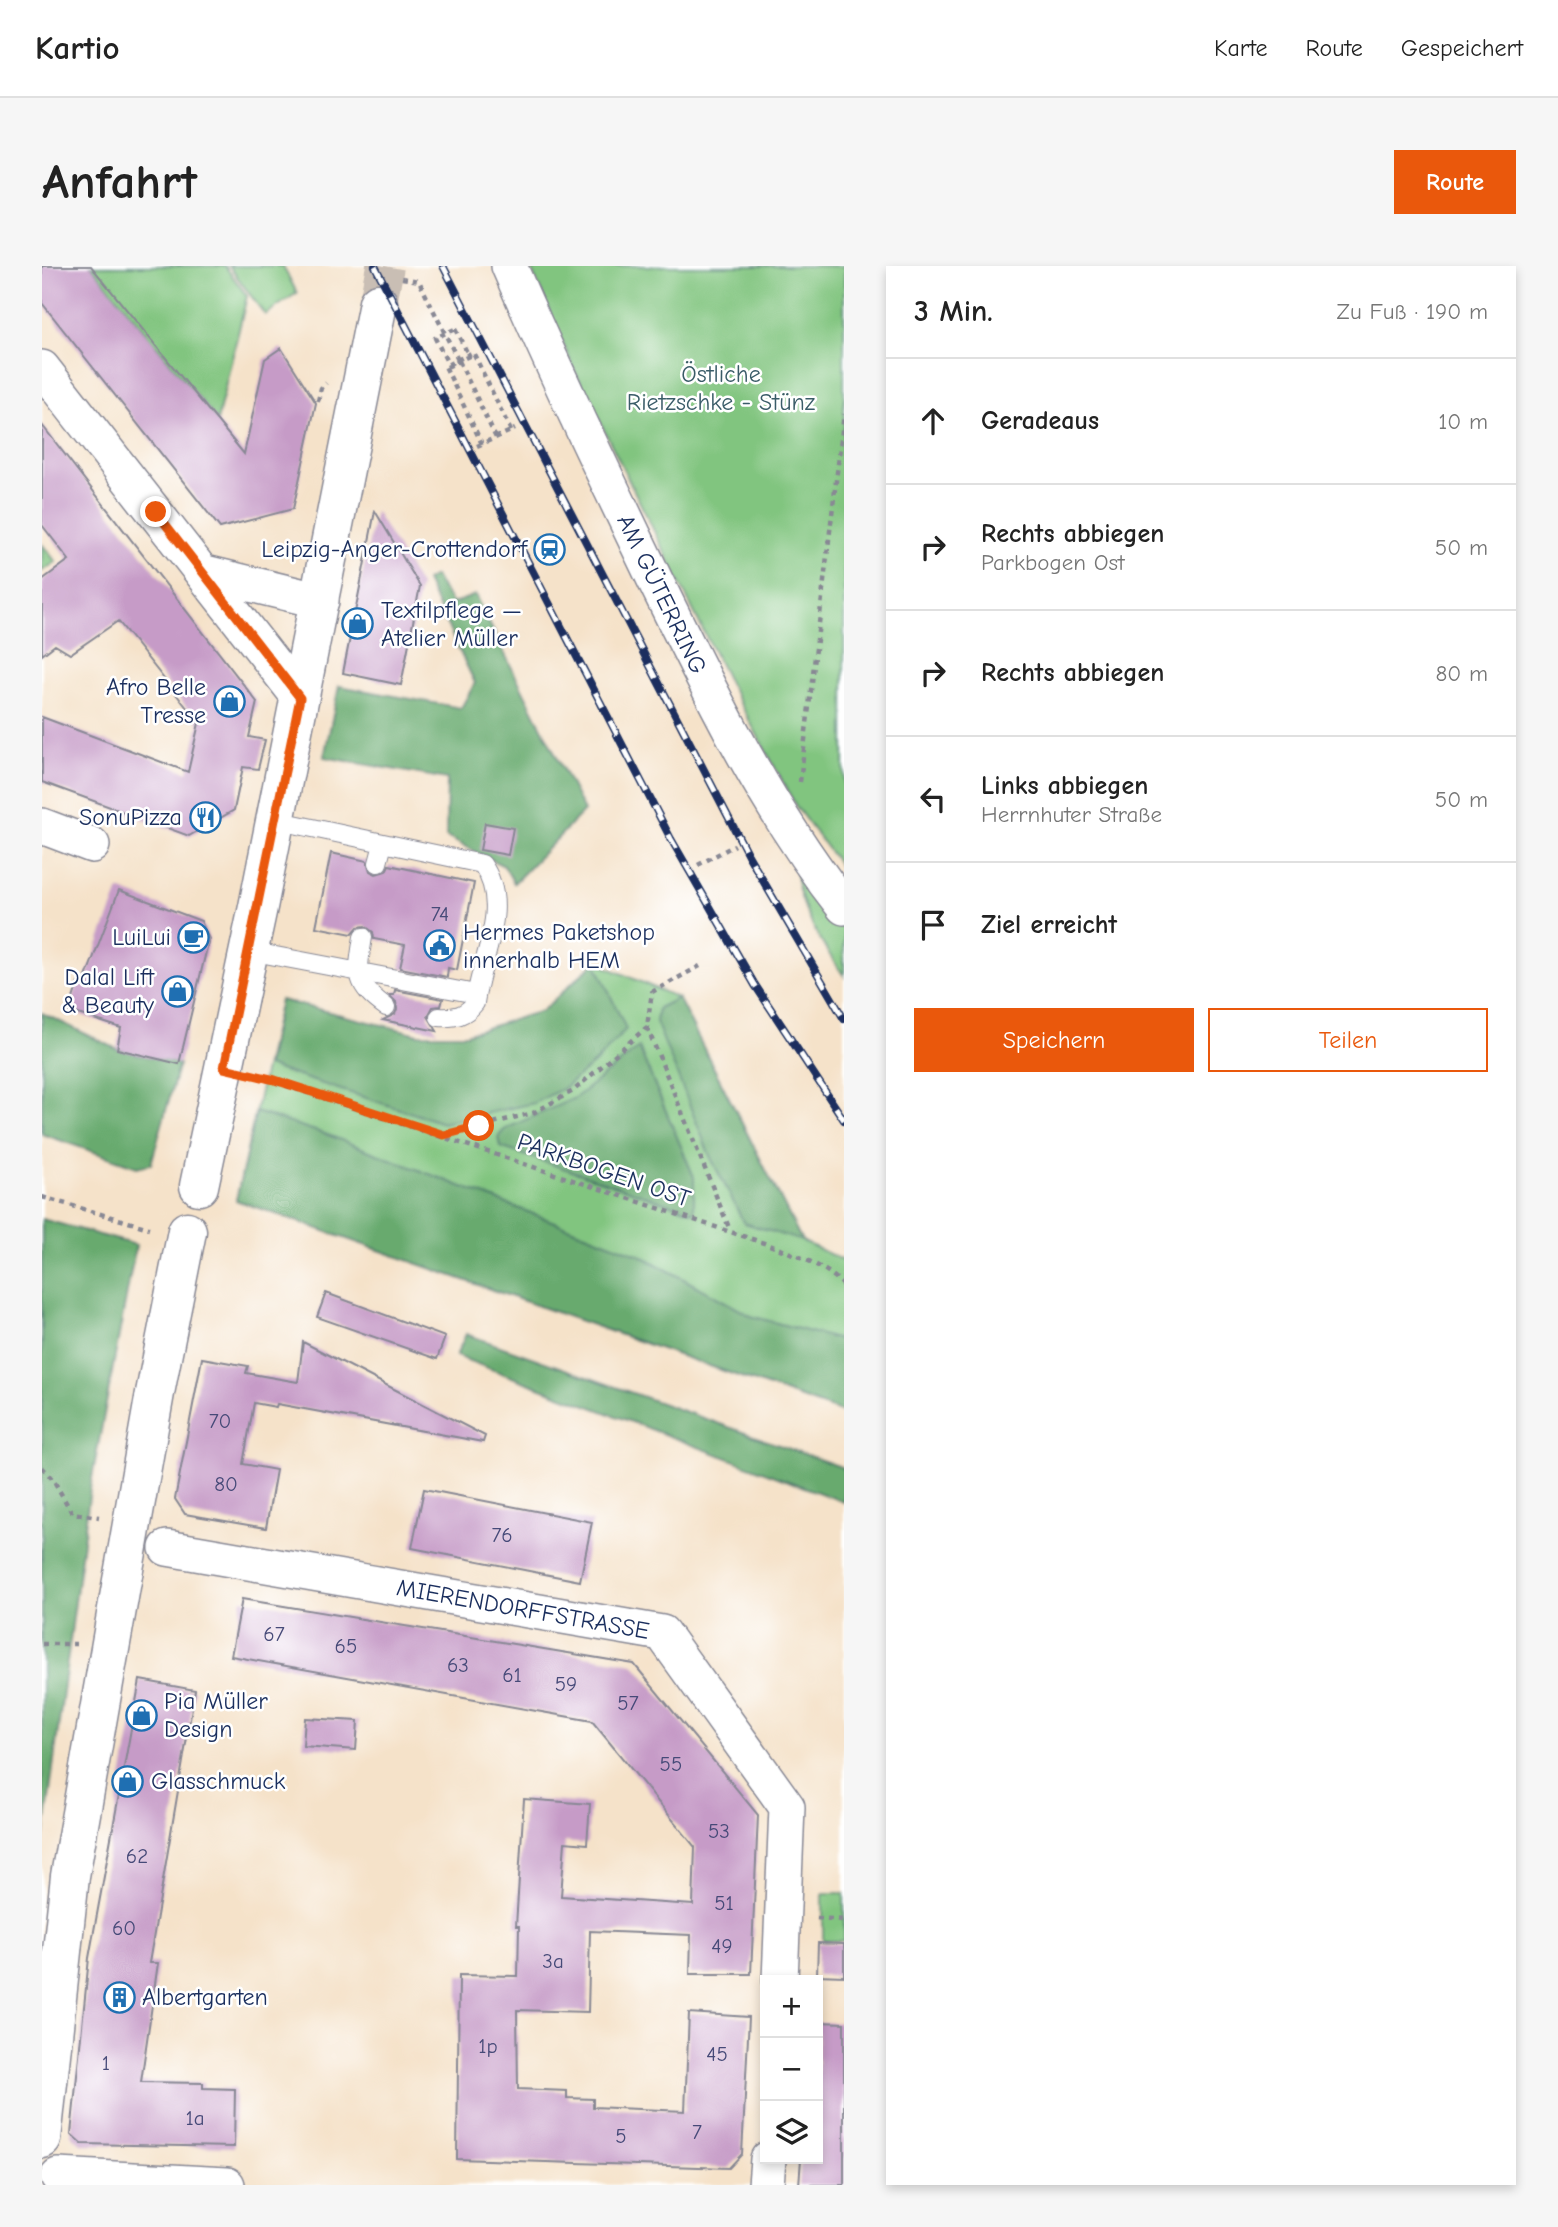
<!DOCTYPE html>
<html lang="de">
<meta charset="utf-8">
<style>
:root{--surface:#fff;--page:#f6f6f6;--text:#222;--muted:#767676;--line:#e0e0e0;--accent:#ea580c}
body{margin:0;font-family:"Comic Neue",sans-serif;background:var(--page);color:var(--text)}
.controls{position:absolute;right:21px;bottom:21px;display:grid;overflow:hidden;border-radius:0px;box-shadow:0 4px 10px #0003}
.controls button{width:63px;height:63px;display:grid;place-items:center;padding:0;border:0;border-bottom:2px solid var(--line);background:var(--surface);color:var(--text);font:35px sans-serif}
.stop{position:absolute;width:21px;height:21px;margin:-16px;border:5px solid #ea580c;border-radius:50%;background:#fff}
.stop.end{background:#ea580c;border-color:#fff;box-shadow:0 2px 7px #0008}
.list{margin:0;padding:0;list-style:none}
h2{display:flex;justify-content:space-between;align-items:center;height:91px;margin:0;padding:0 28px;font-size:30px}
h2 small{font-size:23px;font-weight:400;color:var(--muted)}
.list li{display:grid;grid-template-columns:46px 1fr auto;gap:21px;align-items:center;box-sizing:border-box;height:126px;padding:0 28px;border-top:2px solid var(--line)}
.list b{display:block;font-size:26px;white-space:nowrap}
.list p{margin:0;font-size:23px;white-space:nowrap;color:var(--muted)}
.list em{font-size:23px;font-style:normal;color:var(--muted)}
.actions{display:flex;gap:14px;padding:21px 28px}
.actions a{flex:1;padding:16px 0;border:2px solid var(--accent);border-radius:0px;text-align:center;font-size:24px;color:var(--accent)}
.actions .main{background:var(--accent);color:#fff}
.icon{flex:none;width:38px;height:38px;fill:none;stroke:currentColor;stroke-width:2;stroke-linecap:round;stroke-linejoin:round}
.map{position:relative;flex:none;width:802px;height:1919px;overflow:hidden;border-radius:0px}
header{display:flex;align-items:center;gap:42px;box-sizing:border-box;height:98px;padding:0 35px;background:var(--surface);border-bottom:2px solid var(--line)}
header strong{font-size:33px}
nav{display:flex;gap:38px;margin-inline-start:auto;font-size:24px}
.intro{display:flex;align-items:center;justify-content:space-between;box-sizing:border-box;height:168px;padding:0 42px}
h1{margin:0;font-size:49px}
.button{padding:18px 32px;border-radius:0px;background:var(--accent);color:#fff;font-size:24px;font-weight:700}
main{display:flex;gap:42px;padding:0 42px}
aside{flex:1;background:var(--surface);border-radius:0px;box-shadow:0 4px 10px #0003}
.map>svg:first-child{display:block}
.green{fill:#81c57f;stroke:#4e7a6e;stroke-width:2}
.forest{fill:#68aa6e;stroke:#426c66;stroke-width:2}
.building{fill:#c69bc7}
.lines{fill:none;stroke-linecap:round;stroke-linejoin:round}
.secondary-tunnel{stroke:#c9beb4;stroke-width:38;stroke-dasharray:38 19;stroke-linecap:butt}
.lane-casing{stroke:#888894;stroke-width:20}
.street-casing{stroke:#888894;stroke-width:38}
.secondary-casing{stroke:#888894;stroke-width:41}
.path{stroke:#888894;stroke-width:4.5;stroke-dasharray:5 5;stroke-linecap:butt}
.lane{stroke:#fff;stroke-width:18}
.street{stroke:#fff;stroke-width:35}
.secondary{stroke:#fff;stroke-width:38}
.rail-casing{stroke:#1b2f5e;stroke-width:8}
.rail{stroke:#fff;stroke-width:5;stroke-dasharray:16;stroke-linecap:butt}
.route{stroke:#ea580c;stroke-width:9}
.labels{text-anchor:middle;dominant-baseline:central;stroke-width:5;stroke-linejoin:round;paint-order:stroke}
.number-label{font-size:21px;fill:#464a78}
.park-label{font-size:24px;fill:#3a5c68;stroke:#fff}
.poi-label{font-size:24px;fill:#1b2f5e;stroke:#fff;text-anchor:end}
.street-label{font-size:24px;fill:#1b2f5e;stroke:#fff}
</style>
<header>
<strong>Kartio</strong>
<nav><a>Karte</a><a>Route</a><a>Gespeichert</a></nav>
</header>
<div class="intro"><h1>Anfahrt</h1><a class="button">Route</a></div>
<main>
<div class="map">
<svg width="802" height="1919" viewBox="0 0 802 1919">
<rect width="100%" height="100%" fill="#fff"/>
<filter id="ink" filterUnits="userSpaceOnUse"><feTurbulence type="fractalNoise" baseFrequency=".0143" numOctaves="2"/><feDisplacementMap in="SourceGraphic" scale="14" xChannelSelector="R" yChannelSelector="G"/><feConvolveMatrix kernelMatrix="1 2 1 2 8 2 1 2 1" color-interpolation-filters="sRGB"/></filter>
<filter id="wash" filterUnits="userSpaceOnUse"><feTurbulence type="fractalNoise" baseFrequency=".00686" numOctaves="4" result="noise"/><feDisplacementMap in="SourceGraphic" scale="28" xChannelSelector="R" yChannelSelector="G"/><feGaussianBlur stdDeviation="1.57" result="paint"/><feColorMatrix in="noise" values="0 0 0 0 0 0 0 0 0 0 0 0 0 0 0 0 0 1.4 0 .05"/><feComposite in="paint" operator="in"/></filter>
<g filter="url(#wash)">
<rect width="100%" height="100%" fill="#f5e2c9"/>
<path class="green" d="M49,0H183L205,30L175,155Z
M187,0H241L255,27L223,49Z
M488,0H802V605L755,542L688,419L531,101Z
M0,278L14,296L0,305Z
M754,609L766,617L802,662V710C781,680 759,646 754,609Z
M553,696L636,732L760,975L802,995V1147L194,934L238,734L376,768H424L500,745Z
M781,1627H802V1675H781Z"/>
<path class="forest" d="M392,310L410,338L433,329L542,545L472,617L462,600L404,571L405,513L282,491L297,420L419,442L433,417L384,315Z
M553,696L584,763L555,795L520,823L492,837L401,857L225,800L238,734L376,768H424L500,745Z
M636,732L760,975L702,957L668,890L614,756L616,742Z
M0,747L75,783L137,798L109,898L95,901L0,868Z
M597,782L652,911V946L458,881L456,871L463,863L533,832Z
M214,846L286,869L598,989L709,1050L802,1075V1147L194,934Z
M0,953L94,979L48,1223L0,1585Z
M424,1068L802,1202V1236L414,1090Z"/>
<g id="blocks">
<path class="building" d="M0,0H49L202,188L223,93L239,82L274,137L251,243L178,262L0,37Z
M0,159L215,436L207,471L223,474L216,503L201,501L192,544L147,570L0,516V451L146,506L157,457L76,355L28,388L13,379L0,389V314L27,294L0,259Z
M333,245L378,320L359,419L301,407Z
M443,557L471,562L466,589L438,584Z
M289,587L325,595L328,605L334,608L344,605L347,599L432,617L415,704L406,702L405,711L358,702L363,679L332,673L331,666L323,660L316,661L310,668L274,661Z
M77,624L159,655L167,673L137,798L75,783L79,762L27,745L36,717L41,719Z
M353,724L401,733L399,740L391,741L386,750L395,765L341,754L353,748L355,743L354,736L347,729H352Z
M284,1027L403,1071L395,1093L275,1051Z
M261,1076L443,1170L441,1176L235,1138L234,1141L212,1137L201,1198L234,1204L224,1262L143,1248L133,1233L160,1092L206,1100L204,1107L256,1116Z
M382,1223L550,1256L538,1315L370,1282Z
M200,1333L592,1398L716,1549L709,1708H648L649,1669L548,1665L546,1746L475,1744L476,1823L525,1825V1832L551,1833V1841L643,1845L647,1747L707,1751L700,1888L687,1902L415,1893L417,1709L476,1710L477,1660H474L482,1533L548,1538L545,1578L523,1576L519,1630L651,1639L653,1581L550,1455L189,1390Z
M98,1414L153,1424L107,1697H116L99,1816L161,1817V1822L193,1823L192,1881L40,1878L29,1868L47,1692Z
M263,1452L316,1455L314,1484L261,1480Z
M776,1677L802,1678V1710L775,1709Z
M776,1756L802,1757V1919H757L759,1893H776Z"/>
</g>
</g>
<g filter="url(#ink)">
<use href="#blocks" fill-opacity="0" stroke="#888894" stroke-width="2"/>
<g class="lines">
<path class="secondary-tunnel" d="M336,37L343,0"/>
<defs>
<path id="lane" d="M233,554L440,598C470,641 439,689 433,737C423,750 413,752 397,751
M336,597L341,578
M321,671C315,708 312,718 344,741
M207,685L434,728"/>
<path id="street" d="M467,0C513,106 563,210 613,314C668,426 724,542 802,641
M0,102L258,432
M163,307L279,335
M0,560L50,579
M125,1282L620,1367L745,1541L738,1714
M16,1910L185,1919
M724,1919L726,1893"/>
<path id="secondary" d="M157,920L216,641L336,37
M0,1873L28,1610L113,1127L145,965"/>
</defs>
<use href="#lane" class="lane-casing"/>
<use href="#street" class="street-casing"/>
<use href="#secondary" class="secondary-casing"/>
<path class="path" d="M360,12L377,15L416,94
M413,63L427,90L407,100L393,72Z
M417,95L454,172
M276,135L279,122L284,117
M440,178L403,100L431,86L469,165
M435,180L473,163
M758,516L802,148
M656,599L693,579
M658,700L610,726L605,761L688,964
M215,810L722,977C748,987 783,998 802,1020
M403,869L491,847L531,825L605,761
M0,931L107,962
M0,1201L12,1215L30,1247L57,1251
M0,1378H34
M775,1652L802,1654"/>
<use href="#lane" class="lane"/>
<use href="#street" class="street"/>
<use href="#secondary" class="secondary"/>
<defs>
<path id="rail" d="M333,0L629,573L713,719L802,854
M401,0L706,589L802,753"/>
</defs>
<use href="#rail" class="rail-casing"/>
<use href="#rail" class="rail"/>
</g>
</g>
<g class="lines" filter="url(#ink)">
<path class="route" d="M114,246L258,432L182,802L233,814L402,869L437,860"/>
</g>
<defs>
<symbol id="station-ring" viewBox="-11 -11 22 22"><circle r="9.5" fill="#fff" stroke="#1f6fb2" stroke-width="1.5"/><path d="M-3-6H3Q5-6 5-4V2Q5 4 3 4L4.5 6H3L1.5 4h-3L-3 6H-4.5L-3 4Q-5 4-5 2V-4Q-5-6-3-6ZM-3.5-4v3h7v-3ZM-3.5 1v1.5H-2V1ZM2 1v1.5H3.5V1Z" fill="#1f6fb2"/></symbol>
<symbol id="shop-ring" viewBox="-11 -11 22 22"><circle r="9.5" fill="#fff" stroke="#1f6fb2" stroke-width="1.5"/><path d="M-5-2.5h2.3a2.7 3.5 0 0 1 5.4 0H5L5.5 6h-11ZM-1.5-2.5h3a1.5 2.3 0 0 0-3 0Z" fill="#1f6fb2"/></symbol>
<symbol id="restaurant-ring" viewBox="-11 -11 22 22"><circle r="9.5" fill="#fff" stroke="#1f6fb2" stroke-width="1.5"/><path d="M-5-6h1v4h1v-4h1v4h1v-4h1v5L-1.5 .5V6h-2V.5L-5-1ZM5-6V6H3V1.5H1.5Q1.5-4 5-6Z" fill="#1f6fb2"/></symbol>
<symbol id="cafe-ring" viewBox="-11 -11 22 22"><circle r="9.5" fill="#fff" stroke="#1f6fb2" stroke-width="1.5"/><path d="M-5.5-4.5H6V0H3Q3 3.5 0 3.5H-2.5Q-5.5 3.5-5.5 0ZM3-3.2v2h1.7v-2ZM-6 4.5H4V6H-6Z" fill="#1f6fb2"/></symbol>
<symbol id="civic-ring" viewBox="-11 -11 22 22"><circle r="9.5" fill="#fff" stroke="#1f6fb2" stroke-width="1.5"/><path d="M-.6-6.5H3V-4.5H.6V-3L4-1V1h2V6H-6V1h2V-1L-.6-3ZM-1.2 2.5V6h2.4V2.5Z" fill="#1f6fb2"/></symbol>
<symbol id="building-ring" viewBox="-11 -11 22 22"><circle r="9.5" fill="#fff" stroke="#1f6fb2" stroke-width="1.5"/><path d="M-4-6H4V6H1V3H-1V6H-4ZM-2.5-4.3h1.7v1.8h-1.7ZM.8-4.3h1.7v1.8H.8ZM-2.5-1h1.7V.8h-1.7ZM.8-1h1.7V.8H.8Z" fill="#1f6fb2"/></symbol>
</defs>
<g fill-rule="evenodd">
<use href="#station-ring" x="490" y="266" width="35" height="35"/>
<use href="#shop-ring" x="298" y="340" width="35" height="35"/>
<use href="#shop-ring" x="170" y="418" width="35" height="35"/>
<use href="#restaurant-ring" x="146" y="534" width="35" height="35"/>
<use href="#cafe-ring" x="134" y="654" width="35" height="35"/>
<use href="#civic-ring" x="380" y="662" width="35" height="35"/>
<use href="#shop-ring" x="118" y="708" width="35" height="35"/>
<use href="#shop-ring" x="82" y="1432" width="35" height="35"/>
<use href="#shop-ring" x="68" y="1498" width="35" height="35"/>
<use href="#building-ring" x="60" y="1714" width="35" height="35"/>
</g>
<g class="labels">
<g class="number-label">
<text x="398" y="648">74</text>
<text x="178" y="1155">70</text>
<text x="184" y="1218">80</text>
<text x="460" y="1269">76</text>
<text x="232" y="1368">67</text>
<text x="304" y="1380">65</text>
<text x="416" y="1399">63</text>
<text x="470" y="1409">61</text>
<text x="524" y="1418">59</text>
<text x="586" y="1437">57</text>
<text x="629" y="1498">55</text>
<text x="677" y="1565">53</text>
<text x="95" y="1590">62</text>
<text x="682" y="1637">51</text>
<text x="82" y="1662">60</text>
<text x="680" y="1680">49</text>
<text x="511" y="1695">3a</text>
<text x="446" y="1780">1p</text>
<text x="675" y="1788">45</text>
<text x="64" y="1797">1</text>
<text x="153" y="1852">1a</text>
<text x="655" y="1866">7</text>
<text x="579" y="1870">5</text>
</g>
<g class="park-label">
<text x="679" y="108">Östliche<tspan x="679" dy="28">Rietzschke - Stünz</tspan></text>
</g>
<g class="poi-label">
<text x="485" y="283">Leipzig-Anger-Crottendorf</text>
<text x="339" y="344" text-anchor="start">Textilpflege —<tspan x="339" dy="28">Atelier Müller</tspan></text>
<text x="164" y="421">Afro Belle<tspan x="164" dy="28">Tresse</tspan></text>
<text x="140" y="551">SonuPizza</text>
<text x="421" y="666" text-anchor="start">Hermes Paketshop<tspan x="421" dy="28">innerhalb HEM</tspan></text>
<text x="129" y="671">LuiLui</text>
<text x="112" y="711">Dalal Lift<tspan x="112" dy="28">&amp; Beauty</tspan></text>
<text x="122" y="1435" text-anchor="start">Pia Müller<tspan x="122" dy="28">Design</tspan></text>
<text x="109" y="1515" text-anchor="start">Glasschmuck</text>
<text x="100" y="1731" text-anchor="start">Albertgarten</text>
</g>
<g class="street-label">
<text transform="translate(620 328) rotate(64)">AM GÜTERRING</text>
<text transform="translate(562 904) rotate(19)">PARKBOGEN OST</text>
<text transform="translate(481 1343) rotate(10)">MIERENDORFFSTRASSE</text>
</g>
</g>
</svg>
<div class="controls">
<button>+</button>
<button>−</button>
<button><svg class="icon" aria-label="layers" viewBox="0 0 24 24"><path d="M12 4l9 5-9 5-9-5zM3 14l9 5 9-5"/></svg></button>
</div>
<div class="stop" style="left:437px;top:860px"></div>
<div class="stop end" style="left:114px;top:246px"></div>
</div>
<aside>
<h2>3 Min.<small>Zu Fuß · 190 m</small></h2>
<ul class="list">
<li><svg class="icon" aria-label="ahead" viewBox="0 0 24 24"><path d="M12 20V5M6 11l6-6 6 6"/></svg><div><b>Geradeaus</b></div><em>10 m</em></li>
<li><svg class="icon" aria-label="right" viewBox="0 0 24 24"><path d="M7 20v-9h11M14 6l5 5-5 5"/></svg><div><b>Rechts abbiegen</b><p>Parkbogen Ost</p></div><em>50 m</em></li>
<li><svg class="icon" aria-label="right" viewBox="0 0 24 24"><path d="M7 20v-9h11M14 6l5 5-5 5"/></svg><div><b>Rechts abbiegen</b></div><em>80 m</em></li>
<li><svg class="icon" aria-label="left" viewBox="0 0 24 24"><path d="M17 20v-9H6M10 6l-5 5 5 5"/></svg><div><b>Links abbiegen</b><p>Herrnhuter Straße</p></div><em>50 m</em></li>
<li><svg class="icon" aria-label="arrive" viewBox="0 0 24 24"><path d="M6 21V4h12l-3 4 3 4H6"/></svg><div><b>Ziel erreicht</b></div></li>
</ul>
<div class="actions"><a class="main">Speichern</a><a>Teilen</a></div>
</aside>
</main>
